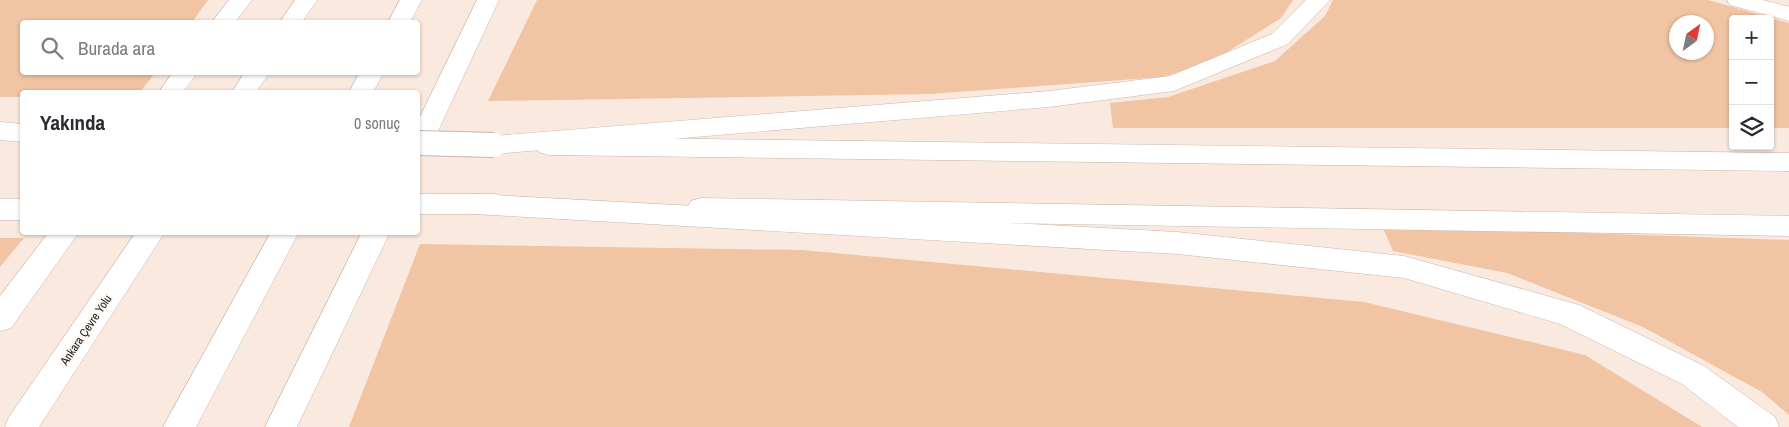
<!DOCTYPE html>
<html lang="tr">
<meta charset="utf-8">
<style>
:root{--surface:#fff;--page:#f2f2f3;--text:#2b2b33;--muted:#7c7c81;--line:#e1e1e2}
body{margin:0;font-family:"Archivo Narrow",sans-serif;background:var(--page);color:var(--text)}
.controls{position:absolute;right:15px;top:15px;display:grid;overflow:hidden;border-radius:5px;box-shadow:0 1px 4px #0004}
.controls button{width:45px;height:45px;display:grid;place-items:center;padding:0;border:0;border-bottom:1px solid var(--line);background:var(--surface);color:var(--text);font:25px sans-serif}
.compass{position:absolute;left:1669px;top:15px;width:45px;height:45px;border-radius:50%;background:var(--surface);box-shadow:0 1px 4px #0004;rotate:33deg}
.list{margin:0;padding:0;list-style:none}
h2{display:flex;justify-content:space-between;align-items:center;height:65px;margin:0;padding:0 20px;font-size:21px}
h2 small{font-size:16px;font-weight:400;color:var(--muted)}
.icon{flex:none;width:28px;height:28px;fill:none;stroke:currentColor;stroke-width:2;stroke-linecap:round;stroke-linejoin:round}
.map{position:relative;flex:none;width:1789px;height:427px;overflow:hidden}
.search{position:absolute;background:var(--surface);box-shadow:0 1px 4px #0004;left:20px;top:20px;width:400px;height:55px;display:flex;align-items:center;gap:12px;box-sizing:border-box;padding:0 18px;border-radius:5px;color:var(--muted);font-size:19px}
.panel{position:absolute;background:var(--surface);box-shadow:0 1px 4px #0004;left:20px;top:90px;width:400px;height:145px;border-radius:5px}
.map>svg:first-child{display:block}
.green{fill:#f1c4a3;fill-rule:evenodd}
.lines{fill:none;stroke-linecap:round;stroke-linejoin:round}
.major-casing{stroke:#c7b7ac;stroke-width:1}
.highway-casing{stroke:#c7b7ac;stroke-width:1}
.major{fill:#fff;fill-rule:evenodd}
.highway{fill:#fff;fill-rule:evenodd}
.major-bridge-casing{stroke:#c7b7ac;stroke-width:26;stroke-linecap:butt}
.major-bridge{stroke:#fff;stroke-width:24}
.labels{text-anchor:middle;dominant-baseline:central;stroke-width:5;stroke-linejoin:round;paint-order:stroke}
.street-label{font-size:12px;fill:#28221e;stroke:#fdf9f7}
</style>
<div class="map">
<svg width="1789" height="427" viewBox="0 0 1789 427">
<rect width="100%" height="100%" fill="#fae9de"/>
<path class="green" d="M0,0H208L192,22H22V72L155,73L140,92H22V97H0Z
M537,0H1293L1281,18L1213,61L1163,77L930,94L488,101Z
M1333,0H1708L1789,23V128H1770V19H1733V128H1113L1110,103L1168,97L1275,61L1325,16ZM1676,22H1706V52H1676Z
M1382,226L1789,240V415L1762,392L1643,327L1507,273L1393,251Z
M0,238H24L0,267Z
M420,244L802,250L1364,302L1585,355L1702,427H349Z"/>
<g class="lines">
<defs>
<path id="major" d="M548,137L1789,153V171L548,155L539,152L535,146L539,140Z
M418,194H495L505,197L509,204L505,211L495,214H418Z
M701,198L1789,216V236L701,218L691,215L687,208L691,201Z
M0,199H22V219H0Z"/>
<path id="highway" d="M229,0H252L235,22H212Z
M295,0H317L302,22H280Z
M400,0H422L410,22H388Z
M477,0H499L431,146L427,152L418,155V121Z
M1306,0H1330L1288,44L1174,91L1049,107L494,154L485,151L481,145L485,139L494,136L1049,91L1170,76L1272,34Z
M1727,0H1763L1789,7V21L1730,5Z
M173,72H198L183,92H159Z
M245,72H270L256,92H232Z
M360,72H384L373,92H349Z
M0,122L22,124V142L0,140Z
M473,194L1177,232L1404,256L1579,305L1704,366L1775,417L1779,427H1738L1682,384L1560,324L1404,278L1177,254L473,214L463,211L459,204L463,197Z
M0,200H22V220H0Z
M49,232H79L11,328L0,331V296Z
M136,232H165L39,427H5L9,417Z
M271,232H299L196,427H163Z
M362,232H390L297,427H265Z"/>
</defs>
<use href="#major" class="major-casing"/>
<use href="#highway" class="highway-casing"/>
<use href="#major" class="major"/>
<use href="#highway" class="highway"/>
<defs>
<path id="major-bridge" d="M418,143L494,145"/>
</defs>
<use href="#major-bridge" class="major-bridge-casing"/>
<use href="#major-bridge" class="major-bridge"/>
</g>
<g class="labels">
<g class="street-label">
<text transform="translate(86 330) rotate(-56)">Ankara Çevre Yolu</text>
</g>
</g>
</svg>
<div class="controls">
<button>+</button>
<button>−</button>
<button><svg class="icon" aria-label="layers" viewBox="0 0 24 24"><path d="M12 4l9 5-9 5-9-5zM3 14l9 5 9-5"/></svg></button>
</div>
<svg class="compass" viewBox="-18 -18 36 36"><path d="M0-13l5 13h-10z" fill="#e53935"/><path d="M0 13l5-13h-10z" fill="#7c7c81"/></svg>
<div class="search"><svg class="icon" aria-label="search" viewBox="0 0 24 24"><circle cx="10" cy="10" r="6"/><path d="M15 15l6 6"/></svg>Burada ara</div>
<section class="panel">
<h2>Yakında<small>0 sonuç</small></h2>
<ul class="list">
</ul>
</section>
</div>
